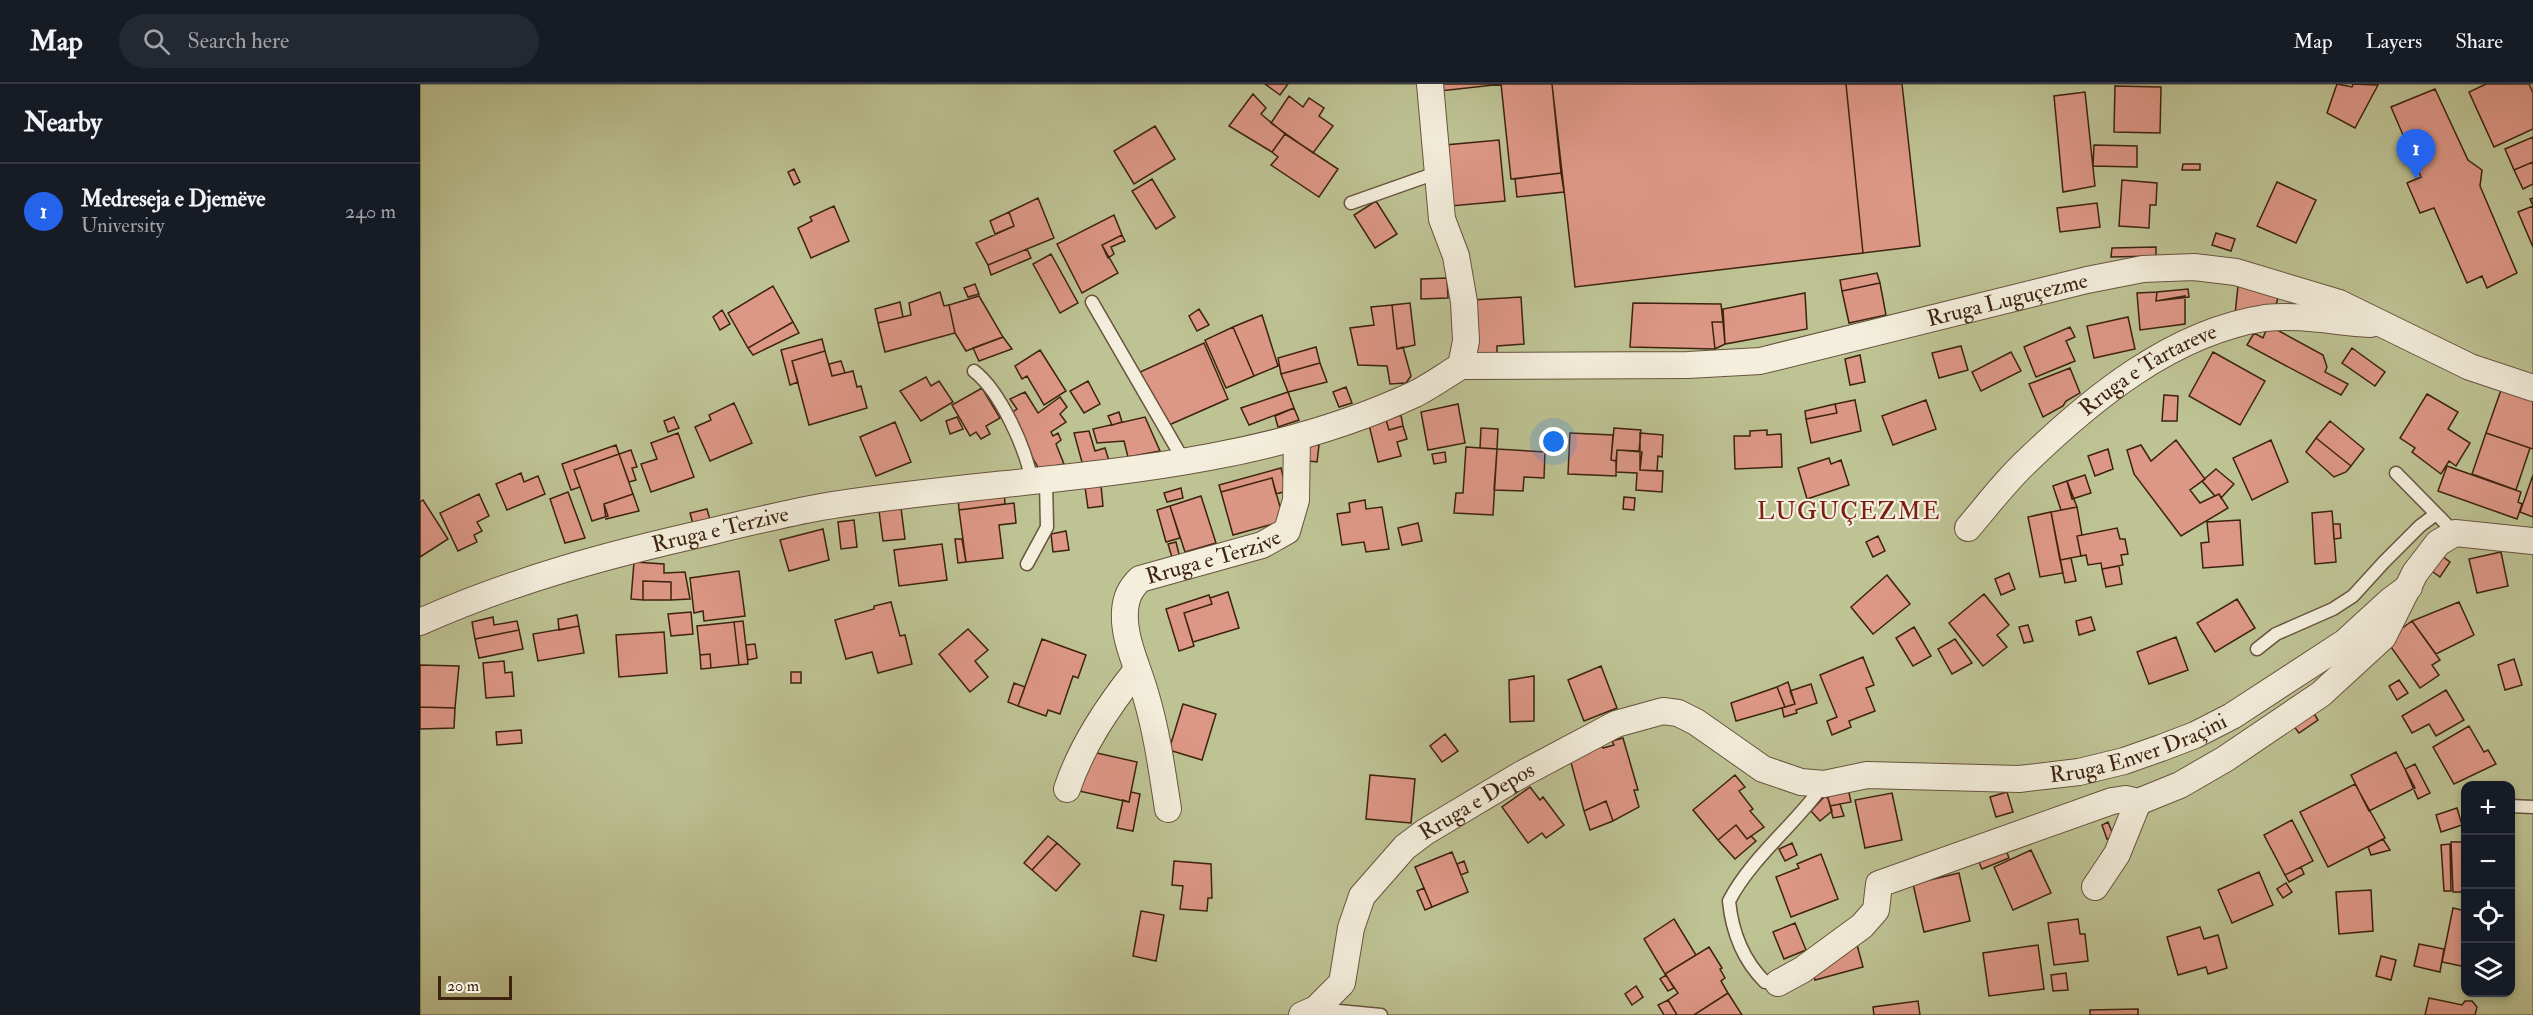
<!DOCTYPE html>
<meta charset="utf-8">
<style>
:root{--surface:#171b24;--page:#242831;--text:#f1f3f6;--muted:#9ea1a6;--line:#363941;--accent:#2563eb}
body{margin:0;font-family:"IM FELL Double Pica",serif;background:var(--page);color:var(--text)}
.controls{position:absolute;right:18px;bottom:18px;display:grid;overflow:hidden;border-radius:12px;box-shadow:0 3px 9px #0003}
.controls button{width:54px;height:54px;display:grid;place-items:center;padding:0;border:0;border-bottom:2px solid var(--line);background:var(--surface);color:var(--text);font:30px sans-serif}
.scale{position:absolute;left:18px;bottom:15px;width:74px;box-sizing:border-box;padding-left:6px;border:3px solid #3d220f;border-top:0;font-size:16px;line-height:21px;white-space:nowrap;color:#3d220f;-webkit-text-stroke:4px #f4efdd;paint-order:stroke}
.you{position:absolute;left:1134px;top:358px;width:21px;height:21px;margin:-15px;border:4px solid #fff;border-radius:50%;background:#1a73e8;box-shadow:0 0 0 9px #1a73e833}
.badge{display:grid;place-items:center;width:39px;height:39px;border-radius:50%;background:var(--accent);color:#fff;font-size:20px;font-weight:700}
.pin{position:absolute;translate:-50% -50px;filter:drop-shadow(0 2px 3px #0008)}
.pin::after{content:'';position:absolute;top:32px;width:21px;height:18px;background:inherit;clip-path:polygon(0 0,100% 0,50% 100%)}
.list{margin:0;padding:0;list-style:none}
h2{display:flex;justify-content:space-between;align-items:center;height:78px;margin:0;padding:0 24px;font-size:26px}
h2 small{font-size:20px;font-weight:400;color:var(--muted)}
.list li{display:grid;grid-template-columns:39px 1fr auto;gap:18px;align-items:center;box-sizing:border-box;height:96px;padding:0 24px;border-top:2px solid var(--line)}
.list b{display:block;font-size:22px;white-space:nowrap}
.list p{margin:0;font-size:20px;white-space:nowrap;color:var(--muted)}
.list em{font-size:20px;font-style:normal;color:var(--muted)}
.icon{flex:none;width:33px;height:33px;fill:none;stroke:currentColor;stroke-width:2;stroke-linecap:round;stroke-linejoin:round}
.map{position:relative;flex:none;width:2113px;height:931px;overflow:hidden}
header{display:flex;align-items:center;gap:36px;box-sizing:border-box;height:84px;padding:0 30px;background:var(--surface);border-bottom:2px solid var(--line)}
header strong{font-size:28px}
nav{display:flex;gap:33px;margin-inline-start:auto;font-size:21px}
.search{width:420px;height:54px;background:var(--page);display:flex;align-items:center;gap:15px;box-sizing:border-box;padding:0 21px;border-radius:33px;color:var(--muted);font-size:22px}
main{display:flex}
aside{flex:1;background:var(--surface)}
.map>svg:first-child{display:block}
.green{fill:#bec394;stroke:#7e7252;stroke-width:1.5;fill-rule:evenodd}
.building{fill:#dd9786;stroke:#3d220f;stroke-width:1.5}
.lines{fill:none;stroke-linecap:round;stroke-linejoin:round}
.service-casing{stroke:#69533e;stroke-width:15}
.minor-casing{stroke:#69533e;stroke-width:28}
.service{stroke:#f4efdd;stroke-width:12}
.minor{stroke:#f4efdd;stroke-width:26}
.labels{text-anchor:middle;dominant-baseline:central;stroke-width:4.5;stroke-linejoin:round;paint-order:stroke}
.street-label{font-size:22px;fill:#3d220f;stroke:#f4efdd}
.neighbourhood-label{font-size:24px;letter-spacing:1.5px;fill:#7a1f14;stroke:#f4efdd}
</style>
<header>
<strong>Map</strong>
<div class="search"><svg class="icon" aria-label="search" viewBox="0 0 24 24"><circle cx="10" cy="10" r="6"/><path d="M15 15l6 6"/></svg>Search here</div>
<nav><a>Map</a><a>Layers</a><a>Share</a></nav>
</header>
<main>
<aside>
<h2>Nearby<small></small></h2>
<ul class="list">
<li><span class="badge">1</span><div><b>Medreseja e Djemëve</b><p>University</p></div><em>240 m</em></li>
</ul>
</aside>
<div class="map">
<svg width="2113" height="931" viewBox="0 0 2113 931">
<rect width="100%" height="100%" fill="#eee6ca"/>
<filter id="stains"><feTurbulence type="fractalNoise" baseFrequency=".00333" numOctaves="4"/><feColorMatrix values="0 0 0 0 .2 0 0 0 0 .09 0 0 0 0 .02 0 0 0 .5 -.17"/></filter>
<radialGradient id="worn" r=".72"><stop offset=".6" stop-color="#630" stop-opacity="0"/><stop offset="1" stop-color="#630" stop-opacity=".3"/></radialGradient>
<path class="green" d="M0,0H2113V931H0ZM2046,702H2090V908H2046Z"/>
<path class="building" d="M845,0H868L860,11Z
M1019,0H1083L1020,7Z
M1081,0H1132L1141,89L1091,95Z
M1132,0H1426L1443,169L1155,203Z
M1426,0H1482L1500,162L1443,169Z
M1917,0L1932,3L1933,0L1958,1L1935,44L1907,29Z
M2066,0H2109L2113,9V45L2074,63L2049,8Z
M1695,2L1741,3L1740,49L1694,48Z
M2015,5L2048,76L2062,86L2060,102L2097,189L2067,204L2062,192L2047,199L2014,124L2000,129L1987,99L2001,93L1971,23Z
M1665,8L1675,102L1643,108L1634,12Z
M833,10L846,24L841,30L865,50L852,68L809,42Z
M869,12L883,23L889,14L904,24L899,32L913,42L893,69L851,39Z
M735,42L755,75L714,100L694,67Z
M865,50L918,85L899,113L851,81L858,73L852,68Z
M2113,53V78L2094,86L2085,65Z
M1079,56L1085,117L1031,122L1025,61Z
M1674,61L1717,62V83L1673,82Z
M2113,78V100L2103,105L2094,86Z
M1763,80H1780V86H1762Z
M374,85L380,98L374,101L368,88Z
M1141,89L1144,108L1097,113L1095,95Z
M732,95L755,133L736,145L712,107Z
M1702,96L1737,99L1736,121H1730L1729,144L1699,142Z
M1857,98L1896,116L1876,159L1837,142Z
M618,114L634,154L568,181L556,159L594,142L589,128Z
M2113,114V163L2098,128L2113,122L2110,115Z
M956,117L977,150L955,164L934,131Z
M1677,119L1680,143L1640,148L1637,124Z
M414,122L429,157L391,174L378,144L392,137L390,133Z
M589,128L594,142L575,150L570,137Z
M694,131L702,151L682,161L698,189L662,209L637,160Z
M1796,149L1815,155L1811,167L1792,161Z
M702,151L705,157L691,163L694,170L688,174L682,161Z
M1736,163V172L1691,173L1692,164Z
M607,165L611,174L571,191L568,181Z
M631,170L658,219L640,229L613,180Z
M1457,189L1460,199L1422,207L1420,196Z
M1027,194L1028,214L1001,215V195Z
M1460,199L1466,231L1429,239L1422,207Z
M555,200L559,210L548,213L544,204Z
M353,202L373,238L328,264L308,229Z
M1818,202L1859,210L1854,228L1815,231Z
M1768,205L1769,213L1736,217L1737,208Z
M520,208L524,222L529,221L535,249L465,268L458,239L491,231L489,219Z
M1737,208L1736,217L1765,212V240L1720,246L1717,209Z
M1385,209L1387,245L1305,260L1303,225Z
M559,212L583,253L546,267L535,249L529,221Z
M1101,213L1104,260L1077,262V269L1056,271L1052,216Z
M480,218L483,233L458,239L455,225Z
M990,219L995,261L977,265L972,221Z
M1213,219L1301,220L1303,238H1292L1295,265L1210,263Z
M972,221L977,265L983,263L991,292L986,299L970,300L967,282L938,281L930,244L954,241L951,223Z
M779,225L789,241L777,247L769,232Z
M302,226L310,240L300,246L293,233Z
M842,231L858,282L834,292L813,243Z
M1708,233L1715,265L1674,274L1667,242Z
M373,238L379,249L333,271L328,264Z
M1292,238H1303L1305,260L1295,265Z
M1848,241L1903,271L1907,283L1905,288L1928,300L1921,311L1827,261L1834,249L1843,254Z
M813,243L834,292L806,304L785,256Z
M1650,243L1655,253L1646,257L1655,277L1616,293L1604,263Z
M583,253L592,265L559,277L553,264Z
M402,255L405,267L372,277L378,298L370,301L361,266Z
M784,259L808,315L749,341L720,288Z
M1541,262L1548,286L1519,294L1512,269Z
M896,263L900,279L861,290L858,274Z
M1932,264L1965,288L1955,302L1922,279Z
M620,266L646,307L624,321L607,292L602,295L595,282Z
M405,267L412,292L433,287L437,303L441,302L447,324L389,341L372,277Z
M1591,268L1601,287L1561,307L1552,288Z
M1793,268L1845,297L1820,341L1769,312Z
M1440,271L1445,298L1430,301L1425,275Z
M421,277L425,289L412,292L409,280Z
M900,279L907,298L868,308L861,290Z
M1650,284L1660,309L1646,317L1643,322L1623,333L1609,300Z
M506,293L511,302L519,297L533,318L501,337L480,307Z
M668,297L680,320L664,329L650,307Z
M926,303L932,319L919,323L913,308Z
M562,304L580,334L566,342L570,350L561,355L556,348L550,352L532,321Z
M2081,306L2113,317V365L2066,349Z
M605,308L618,329L640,313L647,323L640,330L646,338L631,348L633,352L638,349L641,356L636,360L644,380L619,385L588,331L597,325L590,315Z
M868,308L874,324L829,341L821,324Z
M2007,310L2038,328L2028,345L2050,359L2036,382L2029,377L2021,390L1992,368L1995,364L1980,354Z
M1744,311L1758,312L1757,337H1742Z
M1435,316L1441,347L1391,359L1386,335L1417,329L1415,320Z
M1506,316L1516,345L1473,361L1462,332Z
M314,319L332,359L290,377L275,343L291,336L289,331Z
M1038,320L1045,359L1008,366L1001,328Z
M1415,320L1417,329L1386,335L1385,327Z
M874,324L879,336L858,343L855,332Z
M699,328L702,338L692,341L688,332Z
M981,331L983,342L969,346L966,336Z
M254,333L259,344L248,348L244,337Z
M537,333L543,345L530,350L526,337Z
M725,333L740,367L708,373L704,357L677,359L673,345Z
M966,336L969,346L983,342L987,355L977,358L981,372L958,378L949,341Z
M1910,337L1944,365L1931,382L1896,354Z
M475,338L491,378L456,392L440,353Z
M1061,344L1078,345L1077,365L1060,364Z
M1194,344L1221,346L1219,367L1197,366L1196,377L1191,376Z
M1347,346V351L1361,350L1362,383L1315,385L1314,352H1330V347Z
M669,347L675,367L685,364L689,377L663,382L654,349Z
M258,349L274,393L231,408L221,380L237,375L231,359Z
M1150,349L1193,351L1191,376L1196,377V392L1148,390Z
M1220,349L1243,351L1242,373L1238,372L1237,387L1220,386Z
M2066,349L2110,364L2096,406L2052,390Z
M1896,354L1931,382L1926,388L1914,393L1886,368Z
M1756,356L1785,395L1770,406L1780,419L1799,410L1808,424L1761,452L1714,390L1707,366L1721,361L1731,377Z
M1851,356L1868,398L1832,416L1813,374Z
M884,358L899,361L897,378L881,376Z
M196,361L199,370L154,386L160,403L151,406L142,380Z
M1046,363L1077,365L1073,431L1034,429L1036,409H1043Z
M1077,365L1125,368L1124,394L1104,393L1103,407L1074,406Z
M1688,365L1693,385L1675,392L1668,372Z
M211,366L217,383L212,384L216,396L209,398L199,370Z
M1197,366L1222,368L1220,386L1243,387L1242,408L1216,406L1217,389L1196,388Z
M1025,368L1026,378L1014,380L1012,370Z
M199,370L213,410L184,420L188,432L172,437L154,386Z
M1409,374L1411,380L1421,376L1429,401L1387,415L1378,384Z
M2027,382L2101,408L2098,418L2102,420L2097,435L2018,407Z
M861,384L867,407L856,410L852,394L801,408L799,401Z
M1796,385L1814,400L1801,414L1799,410L1795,412L1782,397Z
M101,389L104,398L118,392L125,410L87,426L76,400Z
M1665,391L1671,409L1652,415L1647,397Z
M2113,391V433L2100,428Z
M852,394L864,437L813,451L801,408Z
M1647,397L1657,423L1641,426L1633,402Z
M681,401L683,422L668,424L665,403Z
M761,404L763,414L747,418L744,409Z
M584,407L585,420L539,426L538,412Z
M148,408L165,454L145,459L130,415Z
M59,410L69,432L57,438L62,447L54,451L57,458L38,467L20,429Z
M213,410L219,427L186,435L184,420Z
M781,412L796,459L765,468L750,422Z
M1204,413L1215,414L1214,426L1203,425Z
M3,416L28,455L0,473V418Z
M945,416L946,425L962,423L969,465L946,468L944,458L922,461L917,430L930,428L929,419Z
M594,419L596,439L579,441L583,474L546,478L539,426Z
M750,422L760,454L746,458L737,426Z
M1657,423L1662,451L1657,452L1661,472L1640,476L1631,428Z
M481,424L485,455L463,457L459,427Z
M287,425L290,436L273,440L270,429Z
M1912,427L1916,478L1895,480L1892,429Z
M1631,428L1643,489L1620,493L1608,433Z
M434,436L437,463L421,465L418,438Z
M1820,436L1823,481L1783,484L1781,459L1789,458L1787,438Z
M998,439L1002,457L982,461L978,444Z
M1913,440H1920L1921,454L1914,455Z
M1697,444L1700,455H1705L1708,470L1701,471L1703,481L1682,485L1681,479L1668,481L1666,471L1661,472L1657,452Z
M403,445L409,476L369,487L360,456Z
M646,447L649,466L633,468L631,450Z
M1458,452L1465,467L1453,473L1446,458Z
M535,455H542L546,478L538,479Z
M756,458L761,478L754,480L748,460Z
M522,460L527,496L479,502L474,466Z
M2081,468L2088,502L2057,509L2049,475Z
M2019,470L2030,478L2020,493L2009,485Z
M1651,474L1656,497L1645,499L1640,476Z
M214,478L244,480V489L265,488L270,515L251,516V498L223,497V516L211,515Z
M1699,482L1702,500L1686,503L1682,485Z
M319,487L325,532L284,537L283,527L274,529L270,494Z
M1589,489L1595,505L1581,511L1575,495Z
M1467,491L1490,520L1453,550L1431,523Z
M223,497L251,498V516H223Z
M808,508L819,544L773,558L764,529L792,520L790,514Z
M1564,510L1589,541L1577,551L1587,563L1563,582L1529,539Z
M789,511L792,520L764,529L774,562L759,567L746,525Z
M1817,515L1835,544L1795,568L1777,539Z
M471,518L480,552L485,551L492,580L458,589L452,568L426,575L415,536L454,525V522Z
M2039,518L2054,551L2016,570L1992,537Z
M271,528L273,550L251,552L248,530Z
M157,531L159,542L139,546L138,535Z
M73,533L74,541L97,537L99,546L55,555L52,538Z
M1671,533L1675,546L1659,551L1656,537Z
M323,537L328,580L319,581L314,538Z
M1992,537L2020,576L2012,581L2019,591L2000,604L1966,556Z
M314,538L319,581L291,584L290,570L280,571L277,542Z
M1608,541L1613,557L1604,559L1599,543Z
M159,542L164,569L118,577L113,550Z
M1494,543L1511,572L1493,582L1476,554Z
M548,545L568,566L555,577L568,593L550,608L519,570Z
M99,546L103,565L59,574L55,555Z
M244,548L247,589L199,593L196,551Z
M1756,553L1768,586L1729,600L1717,568Z
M622,555L666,571L658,594L653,592L640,630L628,626L626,632L598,622Z
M1535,555L1552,579L1532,590L1518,565Z
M335,560L337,574L328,576L326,561Z
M290,570L291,584L281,585L280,571Z
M1443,573L1454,601L1446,604L1455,627L1429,637L1431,643L1412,651L1407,637L1417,633L1400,591Z
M2094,575L2102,601L2085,606L2078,581Z
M84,577L85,589L92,588L94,612L66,614L63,579Z
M0,581L39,582L35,624L0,623Z
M1181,582L1197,624L1164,637L1148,596Z
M371,588H381V599H371Z
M1114,592V637L1090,638L1089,596Z
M1979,596L1988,609L1977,616L1969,602Z
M1368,598L1375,620L1365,623L1357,603Z
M594,599L605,603L598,622L588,618Z
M1391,600L1397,619L1376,626L1377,629L1364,633L1362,624L1375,620L1370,607Z
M1357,603L1365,623L1316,637L1311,619Z
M2026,606L2044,636L2016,652L2009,640L1992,649L1982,632Z
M763,620L796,630L782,676L749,666Z
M0,623L35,624L34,644L0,645Z
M1892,626L1898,636L1879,649L1872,640Z
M2049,642L2064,668L2068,666L2076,680L2034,700L2013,663Z
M101,646L102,659L77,661L76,648Z
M1025,650L1038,667L1022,678L1010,662Z
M1203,654L1218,706H1214L1219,723L1193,737L1186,717L1164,727L1149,671L1181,660L1183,664L1194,661L1192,657Z
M668,667L717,678L709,718L659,707Z
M1976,668L1995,704L1949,727L1931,691Z
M1995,680L2010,709L1998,715L1985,685Z
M950,691L995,695L991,739L946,735Z
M1315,691L1325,703L1319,707L1333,725L1330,727L1344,743L1327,755L1316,741L1298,756L1273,726Z
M1935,700L1965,754L1908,783L1880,728Z
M1110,703L1120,716L1123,713L1144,741L1126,754L1122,749L1108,759L1082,723Z
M1428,704L1431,718L1410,722L1408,714L1411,708Z
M711,708L720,710L713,747L697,744L703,716L709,718Z
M1587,708L1593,728L1576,733L1570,713Z
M1472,709L1482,756L1445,764L1435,716Z
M1404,713L1408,714L1412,727L1400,737L1391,727Z
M1186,717L1193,737L1170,746L1164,727Z
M1420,720L1424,732L1413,734L1410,722Z
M2037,724L2042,741L2021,748L2016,731Z
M1872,736L1893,777L1865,791L1844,751Z
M1688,738L1694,753L1687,755L1682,741Z
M1316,741L1327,755L1331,752L1336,757L1315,775L1298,756Z
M628,752L637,759L612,786L604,779Z
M1963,755L1970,766L1951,771L1948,763Z
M2031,758H2046V808H2033Z
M637,759L660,780L636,807L612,786Z
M1372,759L1377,771L1365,777L1359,765Z
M2030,760L2031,807H2024L2021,761Z
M1585,763L1589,774L1562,785L1557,774Z
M1611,766L1631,809L1593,826L1574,783Z
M1032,768L1048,808L1012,823L995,783Z
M1401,770L1418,815L1371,833L1356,793L1379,784L1377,780Z
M754,777L791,780L792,814H788L787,827L760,825L763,802L752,801Z
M1044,777L1048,788L1041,791L1037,780Z
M1881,783L1884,790L1869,798L1865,791Z
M1839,788L1853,821L1812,839L1798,806Z
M1539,789L1550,837L1504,848L1493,800Z
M1866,799L1872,808L1863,814L1857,805Z
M1004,804L1012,823L1005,826L997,807Z
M1951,806L1953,847L1919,850L1916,808Z
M2033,824L2046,827V883L2022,878Z
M721,827L744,831L736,877L713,872Z
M1254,835L1276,871L1245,890L1224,855Z
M1658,835L1660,850H1665L1668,877L1634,881L1628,839Z
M1375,839L1386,866L1364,875L1353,848Z
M1780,843L1784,855L1798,851L1807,884L1788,890L1786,883L1758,891L1747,853Z
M1436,857L1443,883L1395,896L1391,883Z
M1999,860L2024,865L2020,888L1994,882Z
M1618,861L1624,905L1569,912L1563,869Z
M1289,863L1302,884L1300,885L1305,894L1301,897L1308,909L1274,931H1257L1248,916L1258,909L1245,890Z
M1961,872L1976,876L1971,896L1956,892Z
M1646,889L1648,906L1633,907L1631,891Z
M1246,891L1254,904L1248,907L1240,895Z
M1216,902L1223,913L1212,921L1205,910Z
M1308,909L1322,931H1274Z
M2009,914L2042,921L2045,917H2052L2057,923L2055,931H2005Z
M1248,916L1257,931H1244L1238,921Z
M1498,917L1500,931H1454L1453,923Z
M1718,925V931H1670V926Z"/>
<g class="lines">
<defs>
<path id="service" d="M931,119L1016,89
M672,218L764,377
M554,287C581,308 606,365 612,398
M1976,389L2035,449
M607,480L627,443L626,397
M1837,565L1856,550L1913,525L1933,512L1964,478L2000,442L2016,430
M2090,722L2113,723
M1358,899L1345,898C1323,876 1312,847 1309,817C1332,773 1375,741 1404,700
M897,925L961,931"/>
<g id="minor">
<path d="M1010,0L1022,135L1036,172L1044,218L1046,257L1041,282"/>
<path id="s1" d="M1041,282L1268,281L1340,277L1667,196L1723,185L1774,183L1816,188L1919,219L2050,283L2113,304"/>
<path id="s2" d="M1548,444C1566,423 1584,399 1605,379C1670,316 1752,248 1845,234C1879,230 1916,238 1950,240"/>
<path id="s3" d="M0,538C94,496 190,470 289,448C326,439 363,430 401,423C599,390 809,397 995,310C1011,302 1026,291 1041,282"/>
<path d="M647,705C662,661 687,624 716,587"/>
<path id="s4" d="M748,725C742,687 737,649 726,612C719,585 703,556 705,527C706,513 710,505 720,495L842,461L867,447L876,416L877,354"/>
<path d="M1675,803L1697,770L1718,718"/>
<path d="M1358,899L1382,886L1442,842L1456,826L1459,800L1692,717L1705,715L1718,718L1760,701L1805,675L1901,610L1963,553L1995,489L2018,459L2035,449L2113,457"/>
<path id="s5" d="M882,931L896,925L922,899L931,844L942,812L985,763L1005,748L1102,690L1196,640L1243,627L1258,629L1276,638L1343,685L1381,698L1404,700L1447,691L1599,695L1659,688L1704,677L1741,664L1775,651L1812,632L1924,559L1970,517L1989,503"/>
</g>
</defs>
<use href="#service" class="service-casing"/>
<use href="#minor" class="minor-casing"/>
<use href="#service" class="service"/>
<use href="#minor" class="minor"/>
</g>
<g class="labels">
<g class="street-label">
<text stroke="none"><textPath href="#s1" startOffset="554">Rruga Luguçezme</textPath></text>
<text stroke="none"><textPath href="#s2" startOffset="242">Rruga e Tartareve</textPath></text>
<text stroke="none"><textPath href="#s3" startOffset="315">Rruga e Terzive</textPath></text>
<text stroke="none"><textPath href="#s4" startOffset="316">Rruga e Terzive</textPath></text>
<text stroke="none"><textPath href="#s5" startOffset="1000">Rruga Enver Draçini</textPath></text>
<text stroke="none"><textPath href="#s5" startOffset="292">Rruga e Depos</textPath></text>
</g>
<g class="neighbourhood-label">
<text x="1429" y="427">LUGUÇEZME</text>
</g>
</g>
<rect width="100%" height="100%" filter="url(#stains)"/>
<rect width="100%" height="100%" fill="url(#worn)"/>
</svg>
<div class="controls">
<button>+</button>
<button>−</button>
<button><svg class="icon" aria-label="locate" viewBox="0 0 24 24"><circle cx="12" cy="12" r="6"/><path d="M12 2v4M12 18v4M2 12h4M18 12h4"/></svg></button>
<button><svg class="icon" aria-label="layers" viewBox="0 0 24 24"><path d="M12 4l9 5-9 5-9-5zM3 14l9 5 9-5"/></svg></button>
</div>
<div class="scale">20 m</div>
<div class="you"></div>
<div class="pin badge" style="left:1996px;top:95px">1</div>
</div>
</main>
